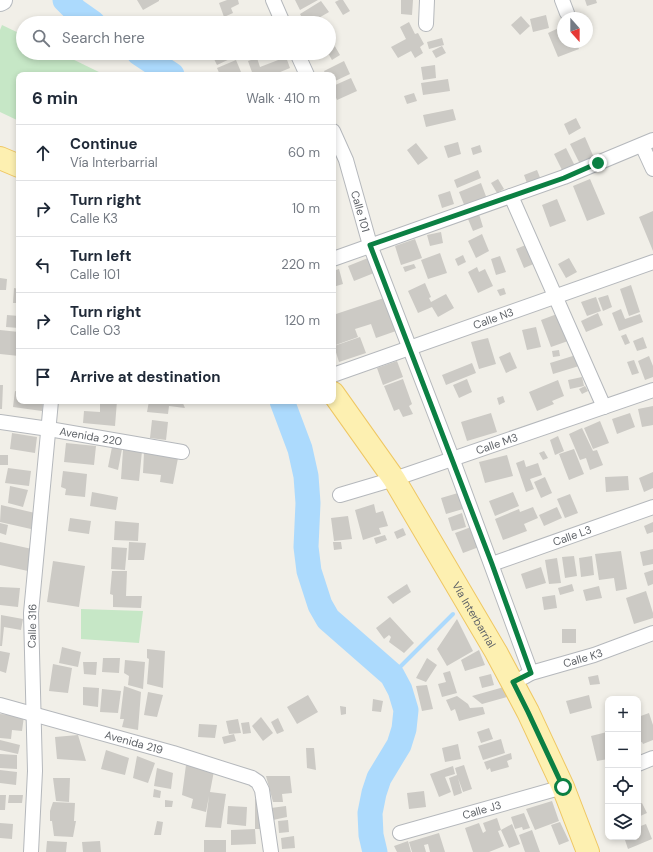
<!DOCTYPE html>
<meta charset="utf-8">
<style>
:root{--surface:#fff;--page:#f6f6f7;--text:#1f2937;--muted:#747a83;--line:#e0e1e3}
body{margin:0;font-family:"DM Sans",sans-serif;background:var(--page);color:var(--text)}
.controls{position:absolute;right:12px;bottom:12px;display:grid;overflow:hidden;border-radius:8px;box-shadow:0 2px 6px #0003}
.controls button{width:36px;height:36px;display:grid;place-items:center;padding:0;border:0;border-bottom:1px solid var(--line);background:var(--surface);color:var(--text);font:20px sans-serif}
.compass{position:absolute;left:557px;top:12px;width:36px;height:36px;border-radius:50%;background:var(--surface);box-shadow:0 2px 6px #0003;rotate:159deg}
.stop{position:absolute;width:12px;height:12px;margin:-9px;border:3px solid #0b8043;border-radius:50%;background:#fff}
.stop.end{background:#0b8043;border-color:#fff;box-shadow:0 1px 4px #0008}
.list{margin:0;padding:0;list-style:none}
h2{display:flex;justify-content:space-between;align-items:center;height:52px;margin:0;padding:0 16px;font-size:17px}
h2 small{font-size:13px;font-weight:400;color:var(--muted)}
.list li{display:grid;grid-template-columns:26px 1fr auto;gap:12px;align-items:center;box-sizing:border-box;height:56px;padding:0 16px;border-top:1px solid var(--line)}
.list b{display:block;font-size:15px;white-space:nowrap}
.list p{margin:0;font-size:13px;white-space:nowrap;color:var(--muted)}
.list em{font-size:13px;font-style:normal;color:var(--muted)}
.icon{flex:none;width:22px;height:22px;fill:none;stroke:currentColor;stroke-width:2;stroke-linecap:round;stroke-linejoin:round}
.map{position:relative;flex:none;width:653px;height:852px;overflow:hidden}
.search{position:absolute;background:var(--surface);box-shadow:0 2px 6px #0003;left:16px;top:16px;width:320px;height:44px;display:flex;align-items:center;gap:10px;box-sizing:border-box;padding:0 14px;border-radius:22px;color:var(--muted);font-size:15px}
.panel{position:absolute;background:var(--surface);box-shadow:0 2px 6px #0003;left:16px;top:72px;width:320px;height:332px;border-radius:8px}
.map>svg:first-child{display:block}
.green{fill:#c6e7c6}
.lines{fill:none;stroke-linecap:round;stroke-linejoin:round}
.stream{stroke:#acdafd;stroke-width:4}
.river{stroke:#acdafd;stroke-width:25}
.building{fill:#cccac5}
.street-casing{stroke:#b5b8bc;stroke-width:16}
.secondary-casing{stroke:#b6babf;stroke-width:22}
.primary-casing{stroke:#efc763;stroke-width:24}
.street{stroke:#fff;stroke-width:14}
.secondary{stroke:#fff;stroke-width:20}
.primary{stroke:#fdf0b1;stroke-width:22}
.route{stroke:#0b8043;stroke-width:5}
.labels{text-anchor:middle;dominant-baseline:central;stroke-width:3;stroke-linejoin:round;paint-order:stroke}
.street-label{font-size:11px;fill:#5f6368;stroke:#fff}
</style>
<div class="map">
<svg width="653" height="852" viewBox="0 0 653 852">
<rect width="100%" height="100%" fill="#f1efe8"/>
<path class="green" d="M2,25L23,35V53H60L103,74L102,75H19V121L0,112V30Z
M81,609L143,611L139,643L81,639Z"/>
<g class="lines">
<path class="stream" d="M392,675L453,614"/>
<path class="river" d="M65,0L76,11L93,23
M139,53L172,75
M282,401L300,449L306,476L308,503L306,547L309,571L320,605L328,619L392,675L400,690L406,710L404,729L399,745L379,778L374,793L370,813L371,835L375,852"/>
</g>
<path class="building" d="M137,0H159V1L143,10Z
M227,0H238L239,4L231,8L233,13L224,17L219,3Z
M295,0H318L300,10Z
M339,0H343L350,11L343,15L335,2Z
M401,0H413L412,15L401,14Z
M585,0H596L597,3L587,6Z
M321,1L329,12L310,23H305L300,14Z
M546,15L549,28L533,32L530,19Z
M521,16L530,26L520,35L511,25Z
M236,18L238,23H223Z
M409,22L415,34L418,33L424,44L420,47L423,53L415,58L411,51L398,58L391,47L406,39L400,27Z
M563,26V42H576L579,49L558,57L548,33Z
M442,38L444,45L429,49L427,42Z
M333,43L340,55L332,60L328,53L329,45Z
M442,46L446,53L436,58L432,51Z
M217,53H232L234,57L217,65L212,55Z
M286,57L290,68L273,75H253L248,61L257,58L260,67Z
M236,60L241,72L233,75H220L217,68Z
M344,61L350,74L333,82V75H326L324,71Z
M435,65L436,78L423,80L421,67Z
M351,78L357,91L337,100L333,91V86Z
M448,79L450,91L423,95L421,83Z
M414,93L417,101L407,104L404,96Z
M453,109L456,120L426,127L423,115Z
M576,118L581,128L569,135L564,124Z
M585,137L595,160L581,166L570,144Z
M458,142L461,154L448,158L444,146Z
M416,143L428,158L418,165L407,150Z
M480,145L482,152L473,155L471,148Z
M566,148L575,166L563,172L554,154Z
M478,170L481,178L457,188L454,180Z
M537,170L541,180L528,186L524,175Z
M498,179L504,189L497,193L491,183Z
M590,179L605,214L587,221L573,186Z
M481,183L487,199L465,207L459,192Z
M450,191L454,204L442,208L438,195Z
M557,199L566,221L550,227L542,205Z
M653,211V251L639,217Z
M479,214L483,227L473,231L468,219Z
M441,232L443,243L430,246L427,235Z
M482,234L489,251L476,258L468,241Z
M415,239L422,258L401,265L395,246Z
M528,244L536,263L524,268L516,249Z
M440,253L447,273L428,279L421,260Z
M463,255L466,262L458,266L455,259Z
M500,256L506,272L496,275L491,259Z
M368,258L374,273L354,281L348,266Z
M569,258L577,272L566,278L558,264Z
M414,264L416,268L405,272L403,267Z
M477,267L479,272L485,269L493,286L478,293L468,272Z
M339,269L343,284L333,287V271Z
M0,278L7,279L6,290H0Z
M425,283L431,297L429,298L431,302L446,294L454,308L438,317L432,307L418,313L408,291Z
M631,285L640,312L629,316L620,289Z
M14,288L19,289V303H13Z
M504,288L506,294L500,296L497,290Z
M608,295L612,307L603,311L598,298Z
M596,297L601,311L587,316L581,302Z
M384,298L396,331L376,338L371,324L355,329L358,337L333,346V315Z
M621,309L625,319L640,314L643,322L619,331L612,313Z
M598,313L603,325L586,332L581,321Z
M557,314L568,341L551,347L541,320Z
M7,315L19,316V328L6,327Z
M536,327L541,347L527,350L522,330Z
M0,330L19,332V356L0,354Z
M626,334L630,343L625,345L621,336Z
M360,337L366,353L339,362L334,346Z
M643,337L647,348L637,351L633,341Z
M488,338L496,364L479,369L471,342Z
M559,350L560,356L553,357L552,351Z
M510,352L517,368L506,373L499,357Z
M576,355L579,366L553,374L550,363Z
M649,356L653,366V377L645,380L638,361Z
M634,360L639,373L632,375L627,362Z
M397,361L403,377L383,385L377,368Z
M472,363L476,373L446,385L442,375Z
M582,377L584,386L570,389L568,380Z
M403,379L412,404L409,406L413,414L403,417L399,409L394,411L384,386Z
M467,379L472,392L459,398L453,385Z
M558,380L564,396L552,401L554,404L537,411L529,392Z
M0,385H3L2,409H0Z
M585,386L588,391L582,394L579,389Z
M15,391L19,392V401H43L42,411L13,407Z
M503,396L505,402L499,405L497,398Z
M100,401H117L115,426L83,423L84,411L100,412Z
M149,401H182L185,408L169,406L168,414L147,412Z
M653,406V425L642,427L638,409Z
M491,413L497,432L467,441L461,422Z
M630,413L635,427L617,434L612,419Z
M152,420L168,422L166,440L150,438Z
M600,421L609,443L593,449L584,428Z
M582,428L593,451L597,450L603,465L590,470L586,458L580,460L569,434Z
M12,433L37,437L35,453L10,449Z
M558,436L564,451L555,455L550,440Z
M66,443L96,446L94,465L64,462Z
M112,447L122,449L118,470L108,467Z
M574,449L584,474L569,480L559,454Z
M123,450L142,451L139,481L121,479Z
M544,451L548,458L543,460L539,453Z
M144,452L178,458L173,484L160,482L161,475L143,473Z
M0,455H8V465H0Z
M507,455L513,476L485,483L479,462Z
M524,460L526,467L538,463L542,475L530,479L534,489L526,492L516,463Z
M8,468L31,471L29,486L5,483Z
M63,471L87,474L85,497L65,495L66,489L61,487Z
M653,472V488L644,492L639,478Z
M628,476L629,490L606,492L605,477Z
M545,477L552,493L541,498L534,482Z
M10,486L28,490L23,507L8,503Z
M92,492L118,497L116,510L90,506Z
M513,492L519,506L495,516L489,501Z
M458,493L463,509L446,514L441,498Z
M570,494L578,513L565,518L557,499Z
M374,504L376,513L383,511L388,526L379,528L381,534L363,540L355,510Z
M1,505L35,513L31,529L0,522Z
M533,507L538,518L524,524L527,531L503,540L495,519L519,509L520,512Z
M557,507L562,518L544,526L539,515Z
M462,513L466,527L452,531L448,518Z
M348,516L352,539L334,541L331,518Z
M70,518L91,521L89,534L68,531Z
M115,521L139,523L138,541L114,540Z
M653,522V532L647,534L644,526Z
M0,523L8,525L6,535L0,533Z
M471,527L479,547L463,553L455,533Z
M403,528L406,535L397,539L394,532Z
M385,535L387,540L376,544L374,538Z
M0,542L32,549L28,571L0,565Z
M129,542L146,543L144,560H128Z
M333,542H341L342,549L334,550Z
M112,547L127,548L125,570L111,569Z
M653,549V564L643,566L640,552Z
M621,551L627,589L616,591L614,578L599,580L595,554Z
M574,556L577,576L565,578L562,557Z
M592,556L594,575L581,577L579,558Z
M557,558L561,583L549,584L545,560Z
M53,561L85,566L79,607L47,602Z
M541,567L546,583L526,589L521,574Z
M653,570V584L648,586L644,573Z
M112,571H127L126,596H142L141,608L113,607V595L110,594Z
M407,584L411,592L393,604L387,597Z
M572,584L574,591L560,595L558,588Z
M599,586L602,598L586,601L583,590Z
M0,587L20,588L18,607L0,605Z
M646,591L653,613V618L634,624L626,598Z
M555,595L557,608L544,610L542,597Z
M1,615L23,619L21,630L4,627L2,646H0Z
M390,617L414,643L404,653L389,642L391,637L389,635L384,639L376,628Z
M457,619L473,651L447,666L437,649Z
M562,629H576V643H562Z
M62,647L81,652L78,667L59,663Z
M147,649L165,651L163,688L147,684L149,659L147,658Z
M479,650L485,665L465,671L461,660Z
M0,651L10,653L6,673L0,671Z
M103,658H120L119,673L102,672Z
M427,658L437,665L426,682L416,678Z
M125,660L145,662L143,689L128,685L129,676L124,673Z
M83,662H97L96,675L84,674Z
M53,664L72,668L68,693L49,691Z
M450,671L457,693L442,697L438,684L446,682L443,673Z
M491,674L494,685L482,688L479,677Z
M598,675L600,684L590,685L588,677Z
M427,685L433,709L422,711L416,686Z
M124,686L141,692L138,730L122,727L124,719H120Z
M83,687L99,688L98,707L83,705Z
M504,687L507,697L482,704L472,696Z
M102,689L121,691L118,713L100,712Z
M148,692L163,695L157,717L144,715Z
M308,695L318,712L297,724L287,707Z
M589,695L592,708L570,714L566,701Z
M457,696L468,704L470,708L483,707L485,714L459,721L455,709L451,711L446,700Z
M373,699L383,701L381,712L372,711Z
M340,706L346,707V714L341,715Z
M649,713L653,725V740L643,744L642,742L638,743V717Z
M0,714L24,716L22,731L12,730L11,739L0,738Z
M261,717L273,733L263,741L252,726Z
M278,718L284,731L277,734L271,722Z
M238,719L241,733L229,734L226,721Z
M249,722L251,733L243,734L241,723Z
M199,724L217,725L215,738L198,737Z
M489,728L493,739L481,743L477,732Z
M607,732L608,738V759L597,761L591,736Z
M234,734L236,741L224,744L222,737Z
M78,735L86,761L57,759L55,737Z
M501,739L505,753L483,760L478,746Z
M0,740L20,745L18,754L0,750Z
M458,744L461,759L445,762L442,748Z
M306,748H314L316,770L307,768Z
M106,750L129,758L125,775L101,769Z
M511,753L512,759L507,761L509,767L491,772L490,768L487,770L484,762Z
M0,754L17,755V769L0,768Z
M137,756L155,763L148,783L133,778Z
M186,765L214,771L210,792L226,794L221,828L205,827L209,796L206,812L191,808L193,799L182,795Z
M464,765L472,789L463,792L458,778L462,793L454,796L449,778L457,775L455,768Z
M453,766L455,774L445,777L451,792L439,797L430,774Z
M157,768L173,773L171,789L154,786Z
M0,770L17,772L16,785L0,783Z
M266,776H290L292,793L282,794L283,802H273Z
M53,778H70L69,802L56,801Z
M154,789L161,791L160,798L153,797Z
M424,791L426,807L409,809L407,793Z
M0,795H6L5,810H0Z
M9,795H23L22,803H8Z
M255,799L262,800L263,829H255Z
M165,800L173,801L172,807H165Z
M552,801L559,821L535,830L526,809Z
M53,802L75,803L74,821H76L73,837L54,836L52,821H59H50V811Z
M642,803L647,813L638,817V804Z
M228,806L247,807L246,826L227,824Z
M286,806L287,817L273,820L271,808Z
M524,813L530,828L523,830L522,827L515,829L511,817Z
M497,818L501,830L512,824L520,844L509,848L501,830L498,831L504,846L489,852H473L465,828L479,823L483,833L486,831L483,823Z
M288,820L289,832L279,833L278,821Z
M157,821L163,822L161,835H154Z
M560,822L569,841L559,845L551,825Z
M0,823L13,824L12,839L0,838Z
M646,824L652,839L628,849L624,837H638V827Z
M255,829L256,844L231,845V830Z
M532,830L540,852H525L519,835Z
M439,833L445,852H430L428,844L424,845L426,852H412L409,842Z
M294,836L295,848L282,849L281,838Z
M204,840H226V852H204Z
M47,841L67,842L66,852H46Z
M100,841L101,852H83L82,842Z
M408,841L411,852H397L394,846Z"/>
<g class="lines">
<defs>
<g id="street">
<path d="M273,0L283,23"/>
<path d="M562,0L567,13"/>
<path d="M426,24L427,0"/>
<path d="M297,53L307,75"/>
<path id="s1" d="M333,131L346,160L370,245L452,458L531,673"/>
<path d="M642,145L653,169"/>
<path d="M511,196L604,407"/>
<path d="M333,259L564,177L653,140"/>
<path id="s2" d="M333,375L653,262"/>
<path id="s3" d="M0,422L49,429L182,452"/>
<path id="s4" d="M340,495L394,479L653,390"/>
<path id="s5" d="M492,564L653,507"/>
<path id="s6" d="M524,677L531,673L594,655L653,633"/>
<path id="s7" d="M0,705L173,753L252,778L258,782L262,790L271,852"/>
<path d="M638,764L653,758"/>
<path id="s8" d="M400,833L563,787"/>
<path d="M31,852L35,771L31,613L51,401"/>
</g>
<path id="secondary" d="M0,1L2,0"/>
<g id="primary">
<path d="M0,158L19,166"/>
<path id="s9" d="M333,393L394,479L496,652L528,712L563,787L588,852"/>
</g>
</defs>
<use href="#street" class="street-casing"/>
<use href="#secondary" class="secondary-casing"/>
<use href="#primary" class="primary-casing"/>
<use href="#street" class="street"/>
<use href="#secondary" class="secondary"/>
<use href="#primary" class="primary"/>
</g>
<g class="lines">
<path class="route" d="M563,787L528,712L513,682L531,673L492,564L370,245L564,178L598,163"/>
</g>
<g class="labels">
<g class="street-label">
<text stroke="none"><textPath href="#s1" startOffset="85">Calle 101</textPath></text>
<text stroke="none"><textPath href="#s2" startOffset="170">Calle N3</textPath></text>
<text stroke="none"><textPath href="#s3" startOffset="92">Avenida 220</textPath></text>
<text stroke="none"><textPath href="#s4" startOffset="165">Calle M3</textPath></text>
<text stroke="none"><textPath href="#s5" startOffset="85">Calle L3</textPath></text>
<text stroke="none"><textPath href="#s9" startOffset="263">Vía Interbarrial</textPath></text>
<text transform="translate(32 626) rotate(-89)">Calle 316</text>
<text stroke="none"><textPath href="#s6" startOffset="62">Calle K3</textPath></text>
<text stroke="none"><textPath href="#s7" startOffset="139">Avenida 219</textPath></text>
<text stroke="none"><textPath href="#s8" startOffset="85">Calle J3</textPath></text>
</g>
</g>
</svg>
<div class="controls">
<button>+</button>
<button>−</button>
<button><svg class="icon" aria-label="locate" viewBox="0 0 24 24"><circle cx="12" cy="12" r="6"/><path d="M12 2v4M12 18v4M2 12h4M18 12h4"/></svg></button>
<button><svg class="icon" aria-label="layers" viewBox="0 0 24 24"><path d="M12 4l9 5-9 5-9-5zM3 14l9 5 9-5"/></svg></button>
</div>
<svg class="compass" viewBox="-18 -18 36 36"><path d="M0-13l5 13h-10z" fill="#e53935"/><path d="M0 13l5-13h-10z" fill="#747a83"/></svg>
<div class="stop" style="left:563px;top:787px"></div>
<div class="stop end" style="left:598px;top:163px"></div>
<div class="search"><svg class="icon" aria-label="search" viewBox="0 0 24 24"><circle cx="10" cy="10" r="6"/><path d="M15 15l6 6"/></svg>Search here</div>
<section class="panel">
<h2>6 min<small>Walk · 410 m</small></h2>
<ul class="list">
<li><svg class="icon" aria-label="ahead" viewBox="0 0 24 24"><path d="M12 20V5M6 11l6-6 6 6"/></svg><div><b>Continue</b><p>Vía Interbarrial</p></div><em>60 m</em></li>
<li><svg class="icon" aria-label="right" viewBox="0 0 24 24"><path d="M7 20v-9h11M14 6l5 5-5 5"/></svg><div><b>Turn right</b><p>Calle K3</p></div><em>10 m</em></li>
<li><svg class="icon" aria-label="left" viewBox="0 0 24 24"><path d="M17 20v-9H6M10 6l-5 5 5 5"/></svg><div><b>Turn left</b><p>Calle 101</p></div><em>220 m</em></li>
<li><svg class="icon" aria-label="right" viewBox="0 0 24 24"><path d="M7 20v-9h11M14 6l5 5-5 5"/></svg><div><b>Turn right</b><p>Calle O3</p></div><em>120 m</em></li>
<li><svg class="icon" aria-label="arrive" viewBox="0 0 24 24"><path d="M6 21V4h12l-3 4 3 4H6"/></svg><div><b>Arrive at destination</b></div></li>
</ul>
</section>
</div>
